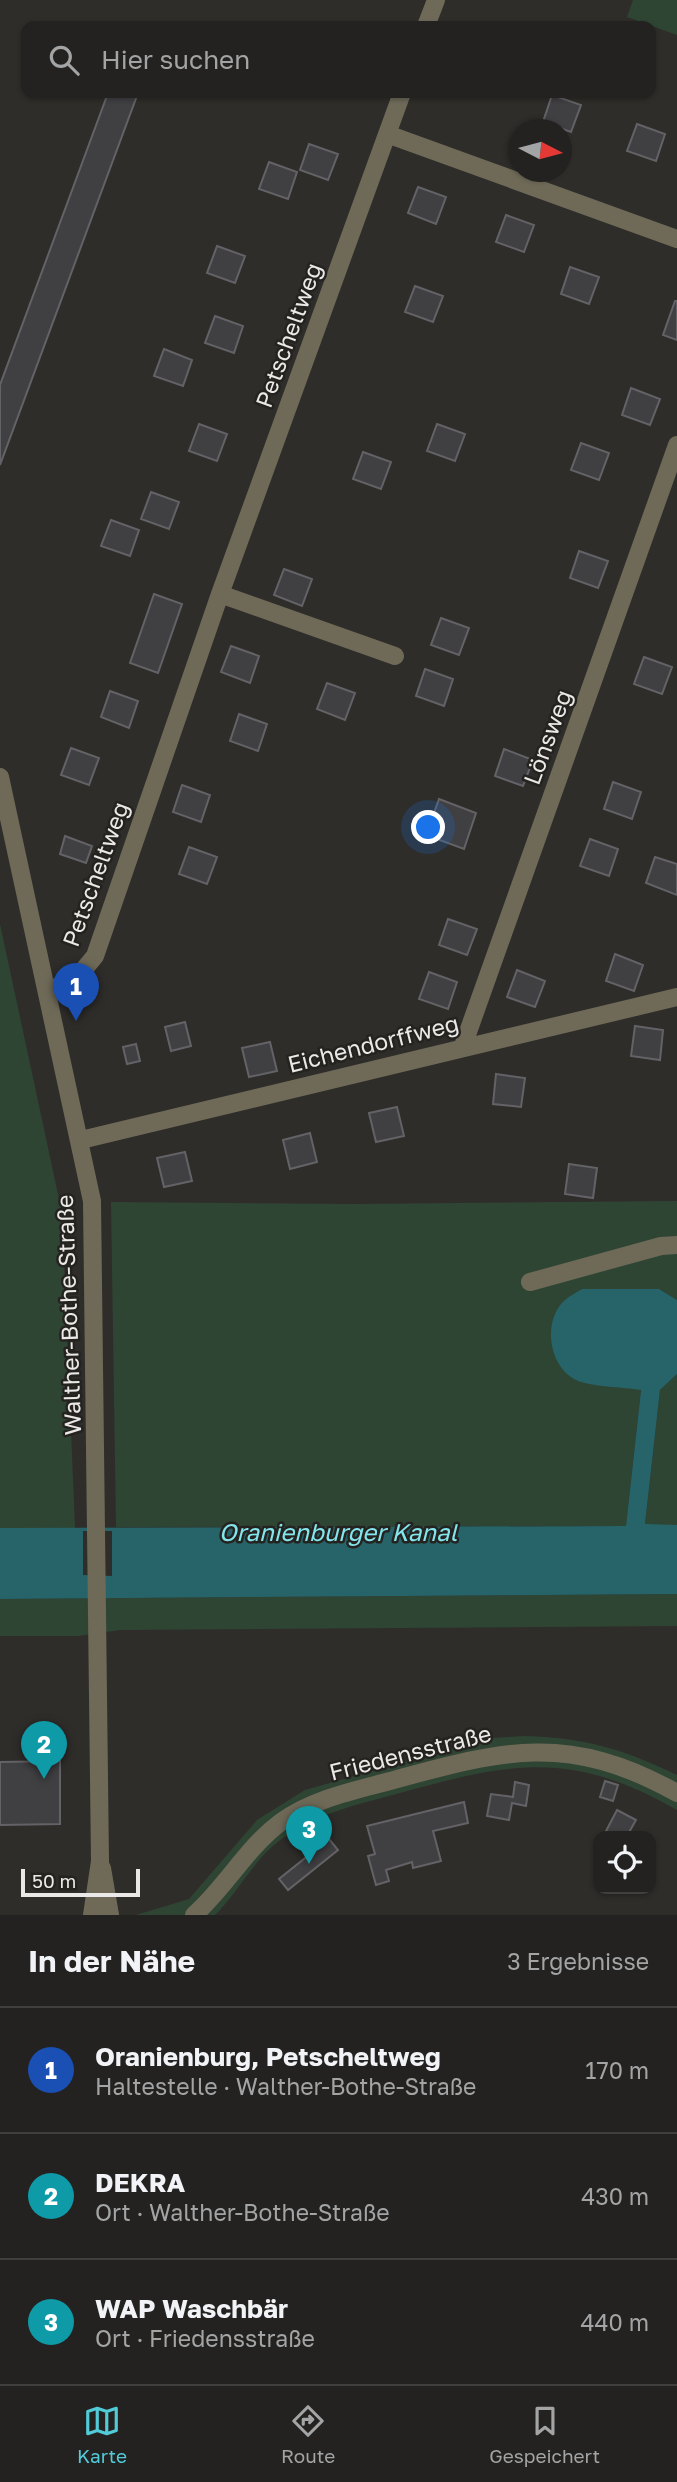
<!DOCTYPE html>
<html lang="de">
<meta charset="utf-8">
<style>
:root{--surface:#232220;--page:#2f2f2d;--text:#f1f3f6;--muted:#a3a4a5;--line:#403f3e;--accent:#52cbd8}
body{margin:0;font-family:"Golos Text",sans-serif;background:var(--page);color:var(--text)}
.controls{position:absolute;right:21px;bottom:21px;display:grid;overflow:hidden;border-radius:14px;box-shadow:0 2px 5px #0004}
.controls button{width:63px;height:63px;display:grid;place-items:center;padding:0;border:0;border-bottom:2px solid var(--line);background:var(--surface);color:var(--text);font:35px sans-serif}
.compass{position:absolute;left:509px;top:119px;width:63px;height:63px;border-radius:50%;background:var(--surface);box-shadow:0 2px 5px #0004;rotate:96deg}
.scale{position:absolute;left:21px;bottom:18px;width:119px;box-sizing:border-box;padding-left:7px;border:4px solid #ebe9e7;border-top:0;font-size:19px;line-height:24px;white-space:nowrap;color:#ebe9e7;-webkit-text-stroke:5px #252320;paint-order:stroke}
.you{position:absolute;left:429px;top:828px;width:24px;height:24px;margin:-18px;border:5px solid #fff;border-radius:50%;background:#1a73e8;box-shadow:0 0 0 10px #1a73e833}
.badge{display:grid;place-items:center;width:46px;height:46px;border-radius:50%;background:var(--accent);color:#fff;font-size:23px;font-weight:700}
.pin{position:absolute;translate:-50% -58px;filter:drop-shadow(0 2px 4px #0008)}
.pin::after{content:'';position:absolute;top:37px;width:24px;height:21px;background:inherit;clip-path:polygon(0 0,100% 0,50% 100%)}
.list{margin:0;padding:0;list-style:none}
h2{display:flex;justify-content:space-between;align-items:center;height:91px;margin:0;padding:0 28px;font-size:30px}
h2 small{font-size:23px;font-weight:400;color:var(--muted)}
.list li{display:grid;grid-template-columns:46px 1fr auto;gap:21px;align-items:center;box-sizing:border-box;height:126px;padding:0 28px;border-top:2px solid var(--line)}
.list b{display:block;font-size:26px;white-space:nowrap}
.list p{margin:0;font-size:23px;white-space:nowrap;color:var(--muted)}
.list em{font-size:23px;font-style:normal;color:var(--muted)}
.icon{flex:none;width:38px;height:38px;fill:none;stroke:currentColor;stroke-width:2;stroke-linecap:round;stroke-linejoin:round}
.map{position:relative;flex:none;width:677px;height:1915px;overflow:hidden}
.search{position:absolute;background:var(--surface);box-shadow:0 2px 5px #0004;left:21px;right:21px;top:21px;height:77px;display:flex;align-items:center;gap:18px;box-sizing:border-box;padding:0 24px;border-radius:14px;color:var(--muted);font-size:26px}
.sheet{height:469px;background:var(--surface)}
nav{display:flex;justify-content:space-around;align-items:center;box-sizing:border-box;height:98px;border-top:2px solid var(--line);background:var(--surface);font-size:19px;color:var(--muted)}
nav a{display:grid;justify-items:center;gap:4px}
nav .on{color:var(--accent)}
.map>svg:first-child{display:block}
.green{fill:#2f4534}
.water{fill:#266469}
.pier{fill:#2f2d2a}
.building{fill:#403f42;stroke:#636266;stroke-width:2}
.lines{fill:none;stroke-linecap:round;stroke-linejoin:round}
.minor{stroke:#6f6a58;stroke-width:18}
.labels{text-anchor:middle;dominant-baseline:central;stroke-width:5;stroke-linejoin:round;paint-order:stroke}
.street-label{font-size:23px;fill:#ebe9e7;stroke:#252320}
.water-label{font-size:24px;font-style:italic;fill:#84e6ed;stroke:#252320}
</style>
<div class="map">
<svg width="677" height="1915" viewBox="0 0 677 1915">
<rect width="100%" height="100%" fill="#2f2d2a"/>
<path class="green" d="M633,0H677V35L627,17Z
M0,924L62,1213L75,1528H0Z
M677,1201V1300L659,1289L641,1389L626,1526L116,1527L111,1202L356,1204Z
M677,1374V1525H645L660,1390Z
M677,1594V1626L120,1630L78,1636H0V1599Z
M525,1736C586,1738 623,1749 677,1775V1810C572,1750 512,1762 400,1793C360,1804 321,1812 286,1836C256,1855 240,1890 215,1915H136L189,1899L257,1820L305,1790L456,1747L491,1738Z"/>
<path class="water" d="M582,1289H659L677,1300V1374L660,1390L645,1524L677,1525V1594L0,1599V1528L626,1526L641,1390C624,1387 590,1387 576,1380C549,1367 542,1322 564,1301C569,1296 576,1293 582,1289Z"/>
<path class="pier" d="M83,1531H112V1576L83,1575Z"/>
<path class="building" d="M108,93H138L0,465V385Z
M552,95L581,105L571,132L543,122Z
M637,124L665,134L656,161L627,151Z
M309,144L338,154L328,180L300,170Z
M269,162L297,172L288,199L259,189Z
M418,187L446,197L436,224L408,213Z
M506,215L534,225L524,252L496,242Z
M217,246L245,256L235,283L207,273Z
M570,267L599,277L589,304L561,294Z
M415,286L443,296L433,322L405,312Z
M675,301H677V340L663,335Z
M215,316L243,326L234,353L205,343Z
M164,349L192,360L183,386L154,376Z
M631,388L660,399L650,425L622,415Z
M199,424L227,434L217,461L189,451Z
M437,424L465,434L455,461L427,451Z
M581,443L609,453L599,480L571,470Z
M363,452L391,462L381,489L353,479Z
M151,492L179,502L169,529L141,519Z
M111,520L139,530L130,556L101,546Z
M579,551L608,561L598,588L570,578Z
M284,569L312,579L302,606L274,595Z
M154,594L182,604L158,673L130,663Z
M441,618L469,628L459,655L431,645Z
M231,646L259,656L250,683L221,672Z
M644,657L672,667L662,694L634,684Z
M425,669L453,679L444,706L416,696Z
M327,683L355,693L345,720L317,709Z
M110,691L138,701L129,728L101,717Z
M239,714L267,724L258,751L230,741Z
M71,748L99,758L89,785L61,775Z
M504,749L533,760L523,786L495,776Z
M613,782L641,792L632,819L604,809Z
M182,785L210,795L201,822L173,812Z
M439,799L476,813L464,849L426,835Z
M65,836L92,846L86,863L60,854Z
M590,839L618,849L609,876L580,866Z
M189,847L217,857L207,884L179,874Z
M655,857L677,864V895L646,883Z
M448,919L477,929L467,955L439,945Z
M615,954L643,965L634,991L606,981Z
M517,970L545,981L535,1007L507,997Z
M429,972L457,982L448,1009L419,999Z
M185,1022L191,1046L171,1051L165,1027Z
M635,1026L663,1030L660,1060L631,1056Z
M270,1042L277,1071L249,1077L242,1048Z
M136,1044L140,1061L127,1064L123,1047Z
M496,1074L525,1078L521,1107L493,1104Z
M397,1107L404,1136L376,1142L369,1113Z
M310,1133L317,1162L290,1169L283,1140Z
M185,1152L192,1181L164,1187L157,1158Z
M569,1164L597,1168L593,1198L565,1194Z
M60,1761V1824L0,1825V1762Z
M605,1781L618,1785L613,1801L600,1797Z
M515,1782L529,1785L526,1806L512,1803L509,1820L487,1816L491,1794L513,1797Z
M464,1802L468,1823L433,1831L441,1861L413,1868L412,1862L386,1870L389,1881L376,1885L368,1856L375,1854L367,1826Z
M617,1810L636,1820L627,1836H617L606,1831Z
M329,1839L338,1850L288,1890L279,1879Z"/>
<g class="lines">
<path class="minor" d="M426,26L436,0
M387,134L677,239
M220,594L395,656
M0,777L92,1201L100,1861L92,1915
M47,991L76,979L95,956L220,594L402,93
M463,1046L677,445
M81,1140L677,997
M530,1282L661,1246L677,1245
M102,1868L110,1915
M194,1915C226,1887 246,1848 281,1822C313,1799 353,1791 390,1781C503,1750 568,1732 677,1793"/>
</g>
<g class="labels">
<g class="street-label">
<text transform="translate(288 335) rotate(-70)">Petscheltweg</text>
<text transform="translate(547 737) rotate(-70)">Lönsweg</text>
<text transform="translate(95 874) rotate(-70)">Petscheltweg</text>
<text transform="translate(373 1043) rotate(-14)">Eichendorffweg</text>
<text transform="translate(68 1315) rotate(-92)">Walther-Bothe-Straße</text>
<text transform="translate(410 1752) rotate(-14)">Friedensstraße</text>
</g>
<g class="water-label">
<text x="338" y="1531">Oranienburger Kanal</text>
</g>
</g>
</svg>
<div class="controls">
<button><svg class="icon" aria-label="locate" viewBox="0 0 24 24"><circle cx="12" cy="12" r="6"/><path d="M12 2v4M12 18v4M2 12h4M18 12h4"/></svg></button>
</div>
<svg class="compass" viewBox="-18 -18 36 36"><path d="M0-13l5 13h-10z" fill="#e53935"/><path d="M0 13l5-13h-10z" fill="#a3a4a5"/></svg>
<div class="scale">50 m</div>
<div class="you"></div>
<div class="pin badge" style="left:76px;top:1021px;background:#1a4fb4">1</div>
<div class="pin badge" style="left:44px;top:1779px;background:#0f9aa8">2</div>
<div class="pin badge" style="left:309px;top:1864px;background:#0f9aa8">3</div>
<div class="search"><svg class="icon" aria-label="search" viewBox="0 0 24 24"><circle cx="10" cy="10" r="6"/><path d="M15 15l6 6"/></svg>Hier suchen</div>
</div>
<section class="sheet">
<h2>In der Nähe<small>3 Ergebnisse</small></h2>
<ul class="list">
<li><span class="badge" style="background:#1a4fb4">1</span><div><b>Oranienburg, Petscheltweg</b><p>Haltestelle · Walther-Bothe-Straße</p></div><em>170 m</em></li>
<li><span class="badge" style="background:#0f9aa8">2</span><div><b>DEKRA</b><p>Ort · Walther-Bothe-Straße</p></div><em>430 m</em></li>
<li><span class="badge" style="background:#0f9aa8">3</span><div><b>WAP Waschbär</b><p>Ort · Friedensstraße</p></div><em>440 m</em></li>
</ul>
</section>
<nav>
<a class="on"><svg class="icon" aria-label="map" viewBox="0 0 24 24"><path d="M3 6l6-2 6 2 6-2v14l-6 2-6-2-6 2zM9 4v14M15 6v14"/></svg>Karte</a>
<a><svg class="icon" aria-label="directions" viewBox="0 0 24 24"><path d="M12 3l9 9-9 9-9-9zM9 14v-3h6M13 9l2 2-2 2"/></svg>Route</a>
<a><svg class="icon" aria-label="saved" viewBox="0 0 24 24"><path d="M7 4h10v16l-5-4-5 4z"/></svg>Gespeichert</a>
</nav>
